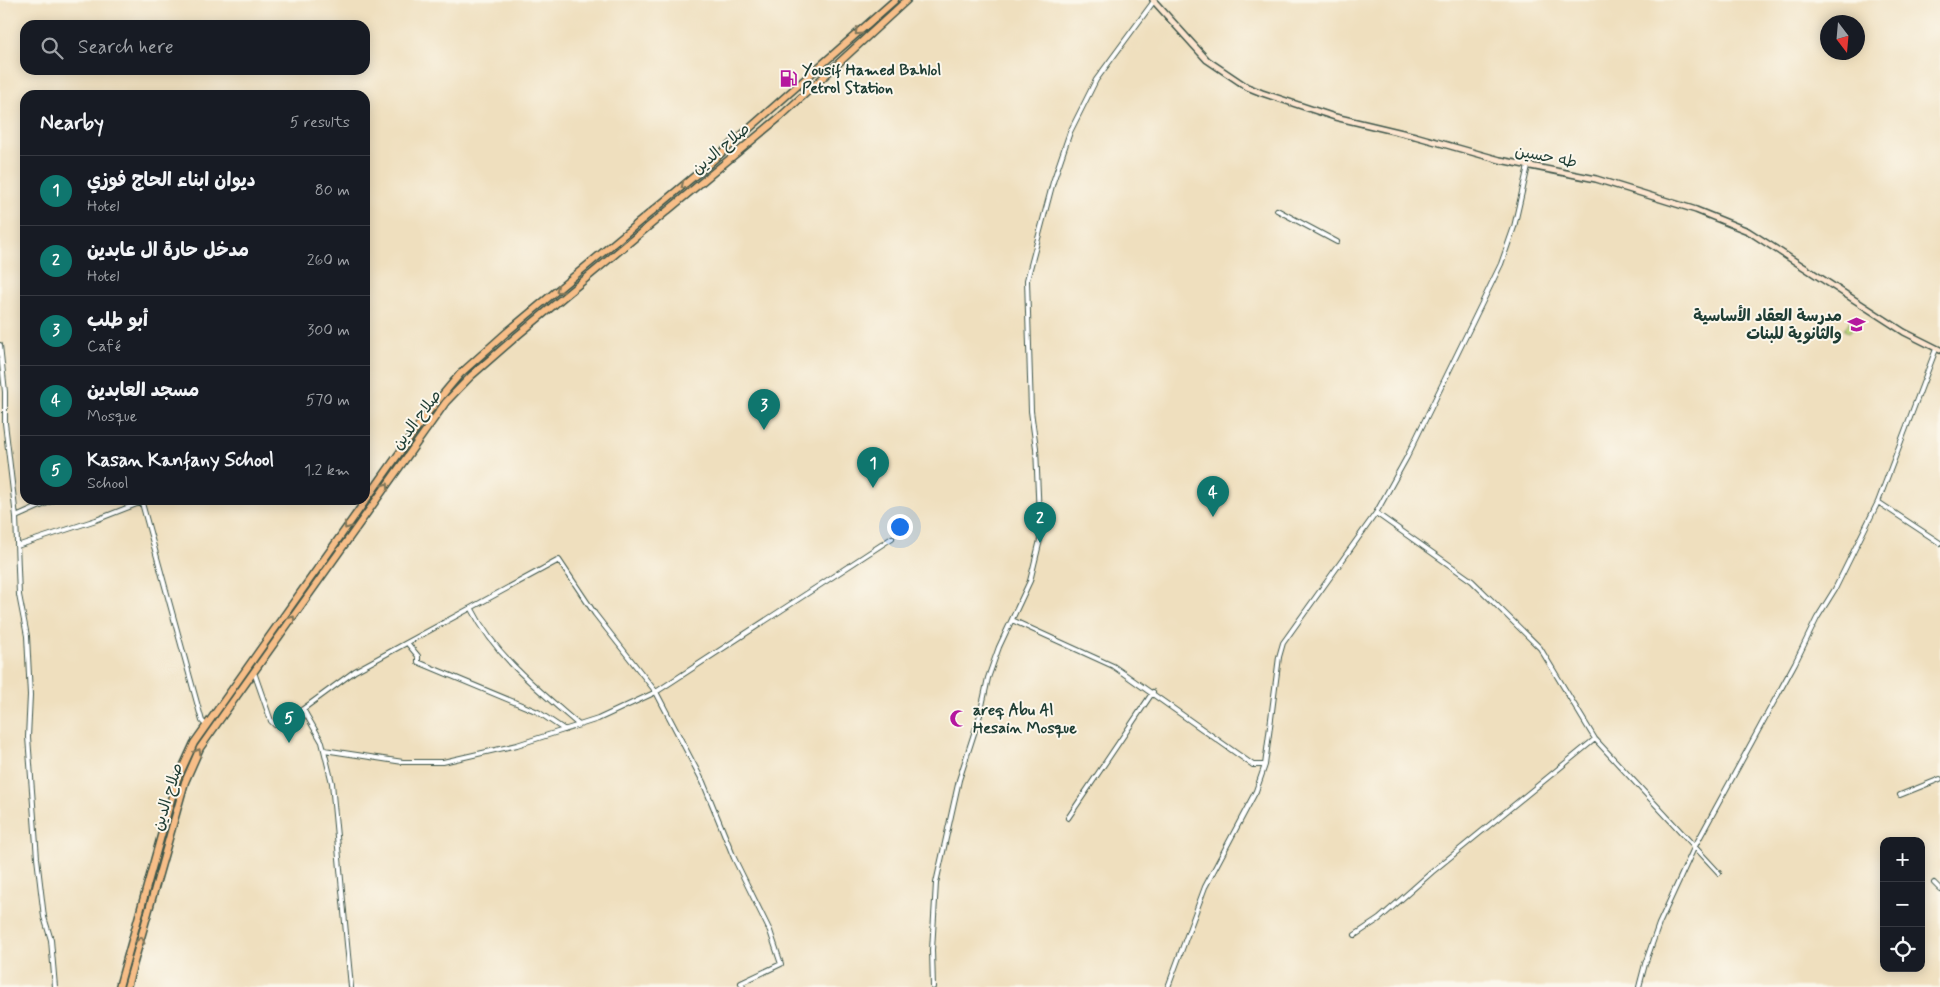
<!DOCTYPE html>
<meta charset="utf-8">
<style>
:root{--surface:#171b24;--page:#20242c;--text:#f1f3f6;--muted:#9ea1a6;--line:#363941;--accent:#0f766e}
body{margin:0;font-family:Mynerve,"Playpen Sans Arabic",sans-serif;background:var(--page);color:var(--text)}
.controls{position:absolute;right:15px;bottom:15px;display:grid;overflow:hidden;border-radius:10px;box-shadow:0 2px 12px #0003}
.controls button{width:45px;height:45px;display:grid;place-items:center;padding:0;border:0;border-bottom:1px solid var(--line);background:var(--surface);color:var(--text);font:25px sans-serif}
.compass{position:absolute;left:1820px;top:15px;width:45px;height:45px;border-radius:50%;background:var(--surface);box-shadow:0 2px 12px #0003;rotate:164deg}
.you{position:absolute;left:899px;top:526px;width:18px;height:18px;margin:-12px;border:4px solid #fff;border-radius:50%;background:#1a73e8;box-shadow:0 0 0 8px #1a73e833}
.badge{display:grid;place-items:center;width:32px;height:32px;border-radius:50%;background:var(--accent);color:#fff;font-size:16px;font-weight:700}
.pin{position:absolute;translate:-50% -41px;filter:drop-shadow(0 1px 2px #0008)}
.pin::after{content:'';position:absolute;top:26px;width:18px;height:15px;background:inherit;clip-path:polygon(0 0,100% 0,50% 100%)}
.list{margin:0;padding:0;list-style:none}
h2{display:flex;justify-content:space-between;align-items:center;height:65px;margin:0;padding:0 20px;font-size:21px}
h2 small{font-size:16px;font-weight:400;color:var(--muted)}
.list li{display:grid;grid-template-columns:32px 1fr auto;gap:15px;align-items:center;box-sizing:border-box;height:70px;padding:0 20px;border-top:1px solid var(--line)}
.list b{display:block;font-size:19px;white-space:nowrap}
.list p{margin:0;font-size:16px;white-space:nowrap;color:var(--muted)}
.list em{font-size:16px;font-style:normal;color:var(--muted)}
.icon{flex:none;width:28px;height:28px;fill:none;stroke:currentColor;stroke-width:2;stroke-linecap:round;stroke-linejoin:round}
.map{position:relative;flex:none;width:1940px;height:987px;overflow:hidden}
.search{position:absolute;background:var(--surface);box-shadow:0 2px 12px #0003;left:20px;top:20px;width:350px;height:55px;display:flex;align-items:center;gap:12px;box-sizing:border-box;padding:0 18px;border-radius:15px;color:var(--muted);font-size:19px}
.panel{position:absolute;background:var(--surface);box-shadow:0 2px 12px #0003;left:20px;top:90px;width:350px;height:415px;border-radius:15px}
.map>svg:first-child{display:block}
.green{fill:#bad378;stroke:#6c8856}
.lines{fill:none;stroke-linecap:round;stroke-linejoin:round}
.street-casing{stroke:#3e5549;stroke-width:6}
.secondary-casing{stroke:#3e5549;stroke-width:8}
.highway-casing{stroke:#3e5549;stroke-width:9}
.street{stroke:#fff;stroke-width:4}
.secondary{stroke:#fce5cf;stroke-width:5}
.highway{stroke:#f7be88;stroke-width:6}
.oneway{stroke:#80775a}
.labels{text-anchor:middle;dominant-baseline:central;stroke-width:4;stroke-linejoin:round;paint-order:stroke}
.poi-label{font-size:16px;font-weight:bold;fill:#1f3d34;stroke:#fbf7ec;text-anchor:start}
.street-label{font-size:16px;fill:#1f3d34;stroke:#fbf7ec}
</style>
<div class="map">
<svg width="1940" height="987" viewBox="0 0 1940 987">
<rect width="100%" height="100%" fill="#fbf7ec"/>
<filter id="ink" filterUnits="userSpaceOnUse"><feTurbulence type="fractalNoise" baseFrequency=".02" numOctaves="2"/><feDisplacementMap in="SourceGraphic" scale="10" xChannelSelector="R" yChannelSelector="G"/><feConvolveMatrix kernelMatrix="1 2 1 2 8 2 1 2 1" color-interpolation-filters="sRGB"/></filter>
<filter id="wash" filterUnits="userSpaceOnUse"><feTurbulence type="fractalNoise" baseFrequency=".0096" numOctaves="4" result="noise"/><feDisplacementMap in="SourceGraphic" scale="20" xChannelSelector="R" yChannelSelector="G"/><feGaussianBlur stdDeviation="1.12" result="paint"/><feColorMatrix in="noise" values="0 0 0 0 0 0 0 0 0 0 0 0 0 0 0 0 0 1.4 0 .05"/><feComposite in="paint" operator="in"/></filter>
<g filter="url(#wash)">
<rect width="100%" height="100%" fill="#efdfbe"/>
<path class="green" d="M1851,319L1859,324L1849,333L1844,330Z"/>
</g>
<g filter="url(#ink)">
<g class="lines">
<defs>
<path id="street" d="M1277,210L1337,242
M0,345L5,392V423L16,517L19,595L27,636L30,695L28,737L37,858L44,917L51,940L55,987
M1878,502L1940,543
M142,503L202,721L206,725
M1376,513L1472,581L1540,648L1595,739L1719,873
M16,517L54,500
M17,546L96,520L147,500
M472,609C496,657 539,690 579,725
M1012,620L1113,666L1253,765H1265
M408,644L418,656V662L538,712L565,730
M388,653L559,560L595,614L656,692L703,782L734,858L770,931L781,964L741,983L743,987
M255,675L271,721L275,725L282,724L303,709L322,742L332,783L351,987
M303,709L355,671L388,653
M324,750L403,762H443L517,745L598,719L656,692L892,538
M1900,795L1940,779
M1068,818L1153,692
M1934,883L1940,889
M1355,935L1379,919L1432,872L1595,739
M933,987L932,950L936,883L959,780L980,715L988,678L999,647L1030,581L1040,540L1036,448L1031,411L1027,280L1053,182L1070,132L1096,80L1154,1
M1168,987L1205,887L1256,791L1265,765L1279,657L1283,643L1376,513L1407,457L1501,264L1514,227L1528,166
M1639,987L1645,964L1659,924L1694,848L1795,663L1817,618L1835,589L1878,502L1936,349"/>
<path id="secondary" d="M1153,0L1207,60L1247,87L1262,93L1335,117L1415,136L1500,160L1596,179L1696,210L1748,231L1904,332L1940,350"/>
<path id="highway" d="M119,987L176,782L194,743L429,411L460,374L507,332L709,164L895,0
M127,987L185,782L200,748L226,711L446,402L471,376L518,335L780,117L907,0"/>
</defs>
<use href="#street" class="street-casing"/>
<use href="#secondary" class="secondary-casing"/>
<use href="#highway" class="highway-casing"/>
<use href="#street" class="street"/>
<use href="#secondary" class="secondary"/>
<use href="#highway" class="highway"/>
</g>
<defs><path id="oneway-chevron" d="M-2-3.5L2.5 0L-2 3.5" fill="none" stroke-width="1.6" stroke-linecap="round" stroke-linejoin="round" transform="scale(1.25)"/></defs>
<g class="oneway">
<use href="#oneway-chevron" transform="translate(858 32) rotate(137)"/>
<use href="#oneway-chevron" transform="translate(684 186) rotate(140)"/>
<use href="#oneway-chevron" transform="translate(559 290) rotate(140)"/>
<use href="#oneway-chevron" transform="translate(386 486) rotate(-55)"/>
<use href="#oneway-chevron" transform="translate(347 526) rotate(125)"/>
<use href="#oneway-chevron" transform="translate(292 619) rotate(-54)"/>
<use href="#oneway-chevron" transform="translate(198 752) rotate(-60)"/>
<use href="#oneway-chevron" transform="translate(141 940) rotate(-74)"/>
</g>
</g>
<defs>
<symbol id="fuel-bare" viewBox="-9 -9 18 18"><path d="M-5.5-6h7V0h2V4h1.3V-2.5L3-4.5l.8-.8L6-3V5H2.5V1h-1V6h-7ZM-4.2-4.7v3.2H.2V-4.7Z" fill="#b5179e" stroke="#fbf7ec" stroke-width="2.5" paint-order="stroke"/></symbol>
<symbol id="school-bare" viewBox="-9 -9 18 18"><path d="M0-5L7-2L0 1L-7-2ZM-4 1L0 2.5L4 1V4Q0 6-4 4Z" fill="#b5179e" stroke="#fbf7ec" stroke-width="2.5" paint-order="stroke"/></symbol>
<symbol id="mosque-bare" viewBox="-9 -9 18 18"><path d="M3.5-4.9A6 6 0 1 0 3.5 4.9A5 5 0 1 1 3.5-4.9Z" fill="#b5179e" stroke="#fbf7ec" stroke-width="2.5" paint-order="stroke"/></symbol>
</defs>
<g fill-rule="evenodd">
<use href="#fuel-bare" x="776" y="66" width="25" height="25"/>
<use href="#school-bare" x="1844" y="312" width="25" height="25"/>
<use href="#mosque-bare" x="946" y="706" width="25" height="25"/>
</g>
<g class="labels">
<g class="poi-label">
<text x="802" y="70">Yousif Hamed Bahlol<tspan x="802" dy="18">Petrol Station</tspan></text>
<text x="1842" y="316" text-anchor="end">مدرسة العقاد الأساسية<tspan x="1842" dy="18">والثانوية للبنات</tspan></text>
<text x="973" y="710">areq Abu Al<tspan x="973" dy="18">Hesain Mosque</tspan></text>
</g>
<g class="street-label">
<text transform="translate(721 149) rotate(-40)">صلاح الدين</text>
<text transform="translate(1546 157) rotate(11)">طه حسين</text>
<text transform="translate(417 420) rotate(-53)">صلاح الدين</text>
<text transform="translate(168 797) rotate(-73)">صلاح الدين</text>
</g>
</g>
</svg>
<div class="controls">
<button>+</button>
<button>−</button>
<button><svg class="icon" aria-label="locate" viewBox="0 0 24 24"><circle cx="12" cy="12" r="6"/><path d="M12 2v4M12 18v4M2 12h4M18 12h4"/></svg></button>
</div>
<svg class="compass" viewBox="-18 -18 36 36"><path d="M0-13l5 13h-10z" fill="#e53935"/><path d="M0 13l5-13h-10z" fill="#9ea1a6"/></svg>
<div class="you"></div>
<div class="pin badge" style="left:873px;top:488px">1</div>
<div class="pin badge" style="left:1040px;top:543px">2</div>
<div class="pin badge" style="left:764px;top:430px">3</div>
<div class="pin badge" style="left:1213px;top:517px">4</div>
<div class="pin badge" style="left:289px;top:743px">5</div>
<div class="search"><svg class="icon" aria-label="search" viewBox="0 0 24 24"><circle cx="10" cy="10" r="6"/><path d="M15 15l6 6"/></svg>Search here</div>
<section class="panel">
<h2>Nearby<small>5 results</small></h2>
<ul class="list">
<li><span class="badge">1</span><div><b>ديوان ابناء الحاج فوزي</b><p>Hotel</p></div><em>80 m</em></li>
<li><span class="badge">2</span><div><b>مدخل حارة ال عابدين</b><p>Hotel</p></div><em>260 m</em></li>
<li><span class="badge">3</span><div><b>أبو طلب</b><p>Café</p></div><em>300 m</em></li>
<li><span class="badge">4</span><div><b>مسجد العابدين</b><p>Mosque</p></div><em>570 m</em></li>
<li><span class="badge">5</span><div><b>Kasan Kanfany School</b><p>School</p></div><em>1.2 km</em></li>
</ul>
</section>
</div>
